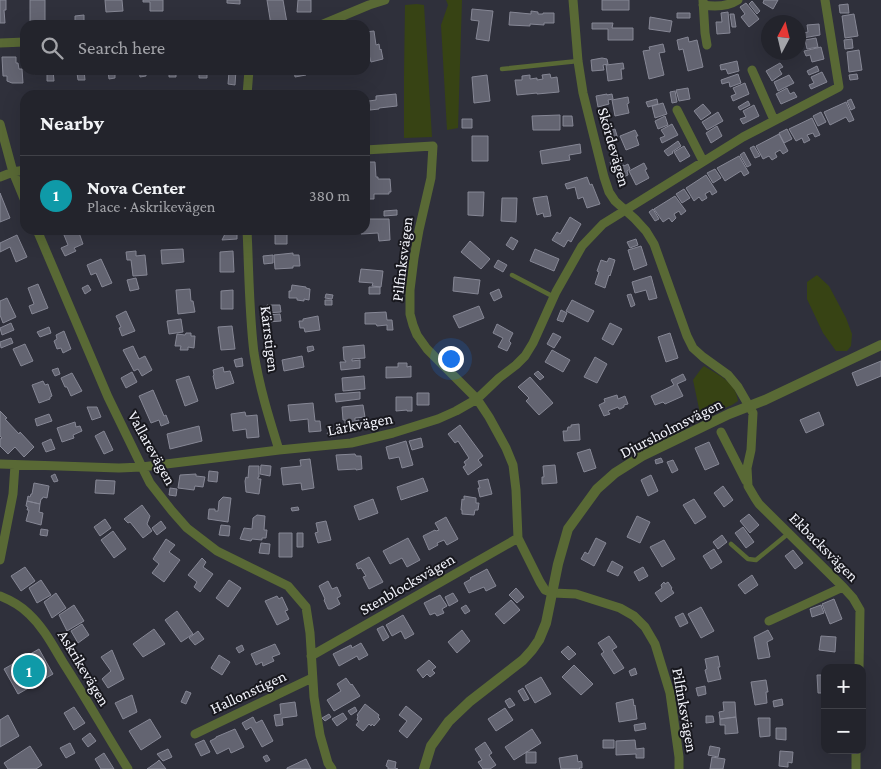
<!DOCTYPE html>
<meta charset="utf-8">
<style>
:root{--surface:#23242c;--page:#2f3038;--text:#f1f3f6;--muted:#a3a4a9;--line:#404148;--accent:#a3c927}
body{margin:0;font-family:"Crimson Pro",serif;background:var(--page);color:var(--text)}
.controls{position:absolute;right:15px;bottom:15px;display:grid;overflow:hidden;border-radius:10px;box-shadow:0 5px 20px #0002}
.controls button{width:45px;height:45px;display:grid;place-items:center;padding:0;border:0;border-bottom:1px solid var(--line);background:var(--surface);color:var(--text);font:25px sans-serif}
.compass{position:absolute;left:761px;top:15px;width:45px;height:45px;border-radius:50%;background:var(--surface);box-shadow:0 5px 20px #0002;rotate:7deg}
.you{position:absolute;left:450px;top:358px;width:18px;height:18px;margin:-12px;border:4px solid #fff;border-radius:50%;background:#1a73e8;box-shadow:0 0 0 8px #1a73e833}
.badge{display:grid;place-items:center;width:32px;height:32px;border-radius:50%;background:var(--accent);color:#fff;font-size:16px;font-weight:700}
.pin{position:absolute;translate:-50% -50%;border:2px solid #fff;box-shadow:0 1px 5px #0006}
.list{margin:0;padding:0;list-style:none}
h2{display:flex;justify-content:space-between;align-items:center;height:65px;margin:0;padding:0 20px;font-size:21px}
h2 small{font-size:16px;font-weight:400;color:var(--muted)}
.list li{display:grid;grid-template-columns:32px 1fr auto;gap:15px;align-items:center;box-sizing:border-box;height:80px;padding:0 20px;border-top:1px solid var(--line)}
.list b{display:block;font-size:19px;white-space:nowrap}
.list p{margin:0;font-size:16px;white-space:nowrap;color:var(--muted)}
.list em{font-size:16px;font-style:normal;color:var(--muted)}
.icon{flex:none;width:28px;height:28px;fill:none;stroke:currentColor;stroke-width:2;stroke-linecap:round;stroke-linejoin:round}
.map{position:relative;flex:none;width:881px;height:769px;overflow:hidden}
.search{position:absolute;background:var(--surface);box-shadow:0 5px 20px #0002;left:20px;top:20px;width:350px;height:55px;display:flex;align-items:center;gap:12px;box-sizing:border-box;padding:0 18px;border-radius:15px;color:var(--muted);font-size:19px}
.panel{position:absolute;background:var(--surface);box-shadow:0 5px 20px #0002;left:20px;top:90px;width:350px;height:145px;border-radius:15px}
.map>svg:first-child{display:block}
.green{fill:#374314}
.building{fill:#636471;stroke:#868795}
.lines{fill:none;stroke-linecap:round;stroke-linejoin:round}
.service{stroke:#596935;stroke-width:4.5}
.minor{stroke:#596935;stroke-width:9}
.tertiary{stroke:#596935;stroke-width:10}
.labels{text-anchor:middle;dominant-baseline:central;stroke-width:4;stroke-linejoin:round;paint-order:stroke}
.street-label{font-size:16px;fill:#f1f2fa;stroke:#18181e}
</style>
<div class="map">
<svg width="881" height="769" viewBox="0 0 881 769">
<rect width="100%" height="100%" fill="#2f303b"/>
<path class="green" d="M446,0H462L458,128L447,130L441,25L448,5Z
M417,4L424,5L432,137L404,138V76L405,5Z
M817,275L829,286L846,318L852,334L851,346L847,351H836L823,333L807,299V282Z
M704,366C718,375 736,382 738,401L732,405L701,418L693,380L701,369Z"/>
<path class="building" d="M0,0H6V10H4L5,23H0Z
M30,0H45V25H30Z
M105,0H122L123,11L106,12Z
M143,0H163V11H150V2H143Z
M227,0H240V4L227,3Z
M267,0H283L287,23L271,25Z
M298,0H311V12H297Z
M602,0H629V10H602Z
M764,0H778L773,9L763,3Z
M752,1L760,11L757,14L749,4Z
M746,3L759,19L749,27L741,17L745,14L740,7Z
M848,4L849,13H840L839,5Z
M472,9L493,11L489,41L476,39L479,21L471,20Z
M531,11L538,12V14H543V13H554V23H544V25L530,24V26L509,25L510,12L531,14Z
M728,12L730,33L717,34L716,22H722L721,13Z
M677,13H690V18H677Z
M730,14H734L736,27H732Z
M854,14L858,36L845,38L842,16Z
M84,15V25H75V16Z
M650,17L672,21L670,32L649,29Z
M592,23H613L612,28H633V40H608V29H592Z
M819,24L820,35L803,38V33L808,32L807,25Z
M374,31L376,45L379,44L380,50L381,49L383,59L371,62L368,51L365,52V32Z
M688,37L689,42L697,40L703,67L688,71L683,49L679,50L677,40Z
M816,38L818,47L807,49L805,40Z
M852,39L853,48L845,49L844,40Z
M663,44L665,52L659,53L664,75L649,79L643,51L650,50L649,47Z
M821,47L824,59L812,62L810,55L806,56L804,51Z
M859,50L862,70L849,72L847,52Z
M2,57H16V63H18L19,69H22L23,83H12L7,81V76H3Z
M602,58L607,59L608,64L603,65L604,70L592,71L591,60Z
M737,61L739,71L728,74L726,69L721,70L720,65Z
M623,63L624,69H621L622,79L608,81L606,65Z
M780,63L783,67L779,69L782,74L772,81L766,71Z
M817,66L819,71L809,75L807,71Z
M34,70H53L54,81H47V74H34Z
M65,70H84L85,80H78L77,73H65Z
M96,70H115V78L109,79L108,71L96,72Z
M139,70H146V76L140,77Z
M169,70H176V77H169Z
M187,70H207V78H199V70Z
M216,70H236L235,85L228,84L229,72L216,71Z
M294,70H305L306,75L295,77Z
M822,72L827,82L811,89L809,85L814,83L811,77Z
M550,74L551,78L557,77L559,92L537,94V93L517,95L515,80H522V76L530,75V79L537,78V80L543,79L542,75Z
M738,74L741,83L730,87L729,82L722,84L721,80Z
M857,74L858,79L850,80L849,75Z
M487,75L490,101L474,103L472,77Z
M789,75L794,83L778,91L774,82Z
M745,83L749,94L733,101L731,96L736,94L733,88Z
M688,88L690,99L679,101L676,90Z
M787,88L790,94L794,92L797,97L781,104L776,94Z
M675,91L677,102L672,103L670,92Z
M396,94L397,106L379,108V109L370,110L369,101L376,100V96Z
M607,94V95L612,94L613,99L608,100L609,104L598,107L596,96Z
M628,97L629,103L627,104L629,113L615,116L612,100Z
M657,99L658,104L648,107L646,102Z
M851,99L855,108L851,110L847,101Z
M748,101L750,105L740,110L738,107Z
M846,102L854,120L849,122L846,117L830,125L824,112Z
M663,103L667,114L655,118L652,106Z
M703,104L711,113L701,120L694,111Z
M754,105L759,116L743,124L740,119L746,117L743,111Z
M718,112L723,121L707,130L702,122Z
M821,112L826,122L818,126L813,116Z
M560,115V130H533L532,116Z
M563,116H572L573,126H563Z
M665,116L668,125L658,129L655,121Z
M22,117H25V134H24Z
M812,118L820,135L815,137L813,133L807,135L810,140L804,143L802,138L796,141L789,129Z
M462,119H472V128H462Z
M672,124L678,135L662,143L660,138L665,136L661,130Z
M717,126L722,136L711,143L706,133Z
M615,129L618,139L608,143L604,133Z
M787,129L792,139L784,143L779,133Z
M635,130L638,136H636L639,145L626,150L620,136Z
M779,134L788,151L783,154L780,150L775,153L777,157L772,160L769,156L763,159L756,146Z
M472,136H488V161H472Z
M678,141L681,146L672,152L673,153L668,156L664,151Z
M580,144L581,153L569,155L570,160L542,164L540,151Z
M684,146L690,156L680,162L674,152Z
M754,146L760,156L755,158L750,148Z
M744,152L751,165L747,167L740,155Z
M739,156L749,173L744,176L741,171L725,181L717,168Z
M619,158L621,163L612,167L610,162Z
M366,162H375L376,177H378V179H390L391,192H389V194H374V199H366Z
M644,163L647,169L645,170L649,178L636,185L629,171Z
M628,164L630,169L627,171L628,175L618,179L613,169L624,165V166Z
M715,169L721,178L713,183L707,173Z
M706,175L717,192L712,195L710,191L705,194L707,198L702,201L699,197L694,201L686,188Z
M587,177L590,185L592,184L600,204L587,208L583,197L578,199L575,187L567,189L565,184Z
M684,189L690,198L682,203L676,194Z
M468,192H484L483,216L468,215Z
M0,193L10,218L0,222Z
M547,196L551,216L544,217L543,213L537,215L533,198Z
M675,196L686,211L681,215L679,211L674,214L676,218L672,222L669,218L663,222L654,209Z
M502,198H517L516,222L501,221Z
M653,209L659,219L655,221L649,212Z
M397,210V215L384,216V211Z
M570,217L581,224L571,242L568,240L564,247L552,240L557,232L560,234Z
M365,219H389L390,240L379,241L378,233L361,234V230H365Z
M62,230H78L83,244L74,248L76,251L65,256L61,248L68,245Z
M122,230H152V234H145V232H122Z
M173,230H191V233H173Z
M227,230H231L237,233V239L222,240Z
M275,230H287V244H275Z
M17,235L27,257L16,262L10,247L0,252V243Z
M511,237L518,241L513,250L506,245Z
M636,239L638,245L630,248L627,242Z
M470,241L490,259L481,269L461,252Z
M641,246L647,265L634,270L628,250Z
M183,249L184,262L162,264L161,250Z
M535,249L559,259L554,271L530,261Z
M136,251V256L145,255L147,275L133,276L131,260H127L126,252Z
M233,251L234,272H220V252Z
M293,253V255H299L300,266H293V268L275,269L274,255Z
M273,255V263L264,264L263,256Z
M609,258L615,260L610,276L609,275L605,288L595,284L599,272L597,271L601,260L607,262Z
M101,259L112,283L102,287L96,273L91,275L87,265Z
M498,260L507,265L503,272L494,267Z
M361,269L383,271L381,287L372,286L373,283L359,282Z
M651,276L657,298L649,300L646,290L635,293L632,282Z
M454,277L480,280L478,294L453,291Z
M136,278L139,289L130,291L127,280Z
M38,284L48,308L32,314L29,306L34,304L28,288Z
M88,285L91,290L85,294L82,288Z
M292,285L306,287V288L310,289L309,300L304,299V301L297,300V298H289V291H291Z
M369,287H380V294H369Z
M190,289L191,301H193L195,312L178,314L176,290Z
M499,289L502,297L494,301L490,293Z
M233,290V309H221V291Z
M326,294L333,295L332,299L325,298Z
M631,294L635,305L631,307L627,295Z
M7,298L16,317L3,323L0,315V301Z
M325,300H332V305H325Z
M572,300L594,311L588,322L566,311Z
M267,305H280L281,312L267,313Z
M479,306L484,318L459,328L453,316Z
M561,310L567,313L563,322L557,320Z
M126,311L135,331L122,336L119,328L121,327L116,316Z
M386,312L387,320H392L393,330H387V325L377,326L376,324H365V313Z
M280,314L281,321L268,322L267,315Z
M318,316L320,330L305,332L304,328H300L299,321H303V319Z
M181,319L183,332L169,334L167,321Z
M11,323L14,330L2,335L0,328Z
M610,323L622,329L613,345L602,339Z
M497,324L513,333L509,341L511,343L507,351L498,347L503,338L493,333Z
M232,326L235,349L221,350L218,327Z
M49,327L51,333L40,337L37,332Z
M64,331L71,349L63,353L61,348L57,349L54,341L57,339L56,335Z
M186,333H191V336H195L194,348L188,347V350H180L181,346H175L177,334L185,335Z
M553,333L561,337L554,348L547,344Z
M670,333L678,358L666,362L658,337Z
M11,338L13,343L1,348L0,342Z
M25,344L33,361L21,366L13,349Z
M364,345L365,358L352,359V361L360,360V368L341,370L340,362H346L345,360H344L343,347Z
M133,346L139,359L145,356L152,370L142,376L138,369L134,371L123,350Z
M313,346L314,350L308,352L307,347Z
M552,350L570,360L563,372L545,362Z
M302,356L304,367L284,371L282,360Z
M595,357L607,364L597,383L584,377Z
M242,358L243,366L236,367L234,360Z
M881,361V376L857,386L852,373Z
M398,363H407V367L411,366V377L386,378V367H398Z
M223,367L224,372L230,371L234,383L216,389L213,376L214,375L213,370Z
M58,368L60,374L55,376L52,370Z
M538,371L544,377L540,380L534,374Z
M132,372L137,382L126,388L121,378Z
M72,373L82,391L71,396L67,387H65L61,378Z
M683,374L686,380L677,384L683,396L665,404L663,402L655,405L651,396L674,385L671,380Z
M189,376L198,401L185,406L176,380Z
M364,376L365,389L343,391L342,378Z
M530,377L553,403L539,415L526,401L529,398L518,387Z
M43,381L45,385L48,384L52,396L50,397V399L39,403L32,385Z
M153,390L164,416L166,415L169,423L161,426L159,420L151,423L139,396Z
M360,392V399L336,402L335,394Z
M417,393H429V405H417Z
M617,395L618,399L625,396L628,404L624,405V407L620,409H619L618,407L608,411L610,414L604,416L599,405L605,402L604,399Z
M396,397H412V411H407V410L396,411Z
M313,403L315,421H320L321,431L309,432L308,419L290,421L288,405Z
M363,405L365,417L355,418V421L359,420V428L345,429V420H343L342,407Z
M87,407H97L101,417L92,420Z
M0,411L7,418L5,419L19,434L20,432L34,447L24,457L15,447L8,454L0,446V439L2,438L0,436Z
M245,412L246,416L257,415L259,437L247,438L246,429L233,431L231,414Z
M819,412L824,425L806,433L800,420Z
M49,414L52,421L37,426L35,419Z
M75,422L76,427L80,426L82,431L73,435L74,438L62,442L57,428Z
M579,424L580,440L564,441L563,431H567L568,427H571V425Z
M460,425L483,456L478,460L482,465L468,475L463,467L466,465L464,462L469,458L458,441L455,443L448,434Z
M199,426L202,441L170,449L167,434Z
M330,429L335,432L332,437L327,434Z
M104,431L113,450L104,454L95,436Z
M421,438L423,447L412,450L409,441Z
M51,439L55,449L46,452L42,443Z
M406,441L413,465L402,468L399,457L389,459L386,447Z
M709,442L719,464L705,470L695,448Z
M590,449L596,468L584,472L577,453Z
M355,454L356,456H361L362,469L356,470V469L338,470L336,455Z
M661,458L663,462L656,464L655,460Z
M310,459L314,488L302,490L301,483L283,485L281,468L301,466L300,460Z
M673,460L678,470L672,473L667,462Z
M261,465L271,466L270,476L260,474Z
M555,465L557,483L542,484V477H544L543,466Z
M249,466H259V477H258V479H261L259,494L246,492L245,481L246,477L248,478Z
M209,471L218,472L217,482L208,481Z
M55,474L58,481L54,482L51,476Z
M196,474V476L205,477L203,487L195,486L194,490L178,488L180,475Z
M651,475L658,491L648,496L641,480Z
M423,478L428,491L401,500L397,487Z
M488,479L492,494L480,497L478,488H480L478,481Z
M96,480L115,481L114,494L95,493Z
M34,483L49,486L47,498L43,497L42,499H41L40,504L27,501L28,496L30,497L31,494H32Z
M723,486L733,500L724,507L714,493Z
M170,488L177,489L176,496L169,495Z
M464,496L476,498V503H479L478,510H475L474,515L462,514V510H461L462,499L464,500Z
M223,497L231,498L228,522L208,519L209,509H215V511H218L219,501Z
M373,499L378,513L359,520L354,506Z
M694,499L706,517L695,524L683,505Z
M27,501L40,504L39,512L43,513L41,525L26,521L29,510H27L28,507L26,506Z
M142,505L150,516L147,524L152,531L143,538L130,522L128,523L124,519Z
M298,507L299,510L292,511L291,508Z
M749,514L759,525L750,533L740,521Z
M257,515L265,516L264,530H267L266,538H262V540L252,539L251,541L240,539L244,528L252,529L253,518Z
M637,516L650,522L640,543L627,537Z
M446,517L458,539L447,545L444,540L437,543L438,545L429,550L423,536L435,530L436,531L439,530L435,523Z
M105,519L111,528L100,536L94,527Z
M161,521L166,528L157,535L152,528Z
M326,521L331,540L318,543L315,533L318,532L316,523Z
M221,525L230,526L229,536L219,535Z
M743,527L754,542L746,548L735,533Z
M41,529L48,530L47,536L40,535Z
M113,531L126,549L114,558L101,540Z
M279,533H292V557H279Z
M297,533H303V547H297Z
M722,535L727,542L718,549L713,542Z
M408,538L420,560L407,567L402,558L390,564L383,551Z
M596,538L606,543L594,566L581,559L585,552L588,554Z
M166,539L175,545L169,552L180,560L164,582L152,573L159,564L153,559Z
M664,540L675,559L662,567L650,547Z
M261,543L270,544L269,554L259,553Z
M714,549L722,562L711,569L703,556Z
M793,550L803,563L795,569L785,556Z
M369,557L383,582L369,589L363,577L366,576L361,568L358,569L356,564Z
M202,558L206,562L203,567L213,574L200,592L194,587L197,582L188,575Z
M612,561L623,567L618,576L607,571Z
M25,567L35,581L21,591L11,576Z
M643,567L648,576L639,581L634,572Z
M487,569L496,586L486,591L484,587L469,593L464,583L471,579L470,578Z
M752,575L758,585L745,594L738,585Z
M41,580L51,595L37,603L29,588Z
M229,580L241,588L228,607L216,598Z
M328,581L332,589L337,587L341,596L337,598L340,604L331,609H328L324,600L325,599L319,586Z
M664,582L665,584L668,582L672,588L671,589L674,593L661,602L655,593L662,588L661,585Z
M516,588L524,597L517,603L509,595Z
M56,593L66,608L52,618L44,602Z
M453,593L458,601L449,606L445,597Z
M440,595L447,606L442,609L444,613L437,616L435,613L430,615L424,603Z
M277,596L279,599L282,597L288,610L285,611L289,619L277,625L265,601Z
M834,599L842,619L830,624L822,604Z
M511,600L520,610L504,624L495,614Z
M74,605L84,621L67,631L59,615Z
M466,605L470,611L465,614L461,608Z
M821,605L824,613L812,617L810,609Z
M701,607L714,631L701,638L688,614Z
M177,611L193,634L181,642L165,620Z
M683,613L688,623L680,627L675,617Z
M403,615L414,634L405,639L401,631L392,636L386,625Z
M82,624L89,635L78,643L71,631Z
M383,626L389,637L383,641L377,629Z
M154,629L165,644L143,657L133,644Z
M462,630L470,641L457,653L448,642Z
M768,630L773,639L767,642L770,657L758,659L754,637Z
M198,631L204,639L195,645L189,638Z
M609,636L617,647L612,650L624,668L614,674L601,654L604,652L598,643Z
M821,636L836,637L835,652L819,650Z
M361,643L368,655L359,660L357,656L339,666L333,654L351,645L352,648Z
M275,644L280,654L272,657L274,661L263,666L262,662L256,665L251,654Z
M242,645L244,650L239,653L236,648Z
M568,646L576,654L569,660L561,652Z
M39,649L53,674L18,694L4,669Z
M112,650L124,679L108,688L102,679L111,671L101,657Z
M219,655L230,662L222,675L211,668Z
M718,656L720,667H718L721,679L708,682L705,670L707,669L705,659Z
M429,660L436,667L432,670L435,673L430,677L427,674L423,678L417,670Z
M574,665L593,684L581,695L562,677Z
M635,668L637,674L631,676L629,671Z
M817,675H825V693H818Z
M541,677L551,694L535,703L525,686Z
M346,678L351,685L352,684L360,696L334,711L327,700L341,691L337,684Z
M766,680L768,692H766L767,703L755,705L751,682Z
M705,686L706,694L698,696L696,688Z
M523,688L529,699L524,701L518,691Z
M186,691L191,693L186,704L181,702Z
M132,695L137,712L123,719L115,703Z
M510,698L515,705L509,708L505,701Z
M633,699L634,706L635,705L637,719L619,722L616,703Z
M782,699L783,705L774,707L773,701Z
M295,702L297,716L282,718L283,725L276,726L274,715L281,714L280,704Z
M723,702H735L736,717L720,719L719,712L724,711Z
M365,704L379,715L378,717L380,719L374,726L372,724L371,726L369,724L363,731L356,725L359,721L357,720L358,716L357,715Z
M406,706L422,719L407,738L399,731L407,721L399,715Z
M74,707L85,723L74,730L64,713Z
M355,707L357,711L351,715L348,711Z
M505,708L513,720L496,731L488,719Z
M343,713L347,719L337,726L332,719Z
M329,714L331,717L325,721L322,718Z
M8,715L19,736L0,747V720Z
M706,716H713L714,722L706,723Z
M253,717L256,723L262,720L273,741L262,747L251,727L246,730L242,723Z
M736,717L738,733L725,734V725H720V719Z
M758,718H770V736L760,737Z
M150,719L161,737L141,750L129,731Z
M645,723L646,729L635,731L634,725Z
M776,728H786V740L776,739Z
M235,729L244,747L231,753L229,748L217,754L210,741L216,738V737Z
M532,729L541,743L514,760L505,747Z
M90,733L96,741L88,747L82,739Z
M204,740L210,752L201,756L195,744Z
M603,740H614V748H603Z
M635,740L636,749L644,748V758H636V754L616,755V741Z
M485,742L492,753L489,755L496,765L490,769H483L478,762L482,760L475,749Z
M70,743L75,753L66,758L60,748Z
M30,746L42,765L36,769H8L4,763Z
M710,746L720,748L718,757L708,755Z
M168,749L172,757L163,761L157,754Z
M780,751L793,752L792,763L788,762V767L779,766Z
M526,752H536V763H526Z
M104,753L114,769H101L95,759Z
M267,755L270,760L266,762L263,757Z
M577,755L578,762L581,761L582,763V768H579L580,769H561L559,758Z
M712,757L725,759L723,769H710Z
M306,759L311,769H287V768Z
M159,760L166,769H147L157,762Z
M388,760L396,762L395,768L398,769H388V767L386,766Z"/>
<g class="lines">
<path class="service" d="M502,69L578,61
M512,275L554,297
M731,544L748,559L756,560L789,533"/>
<path class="minor" d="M573,0L578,61L583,93L604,177L609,192L615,201L635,219L646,231L654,244L687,336L693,348L703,357L728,375L738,387L753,413L751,450L747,468L748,486L755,498L759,504L843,587L853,598L860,610L859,668
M703,0L705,33L707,45
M703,5C715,7 727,7 738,0
M321,25L369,5L385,0
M0,43L25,42
M752,70L774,120
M247,95L249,70
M677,110L703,161
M0,124L13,172L25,201
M365,150L433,146L431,178L419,230L414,258L410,290V314L413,325L417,335L427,349L477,399L489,417L506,448L513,465L516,490L518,538L540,582L545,590L553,593L576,594L620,608L634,616L645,627L655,644L670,693L679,757V769
M0,177L13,172L25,170
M37,230L108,397L142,467L150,483L172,511L187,528L217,551L288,586L306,607L310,633L314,697L320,735L328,763L332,769
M247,230C249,271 249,312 254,353C259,386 269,418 279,450
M721,432L746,481
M0,464L119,468L142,467L279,450L351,443L393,433L438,419L456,411L477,399L499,378L516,365L525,356L533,343L556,292L582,246L603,224L743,137L839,87L825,0
M0,560L13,494L15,465
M0,596C10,600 21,606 29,614C44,628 53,646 64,664C86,698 106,734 128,769
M769,621L843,587
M311,656L518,538
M195,734L312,678
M856,769V750"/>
<path class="tertiary" d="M424,769L431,746L449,721L469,702L523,660L532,650L539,640L546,623L558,564L568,529L597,489L615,473L642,456L729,414L765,400L881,345"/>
</g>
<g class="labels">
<g class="street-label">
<text transform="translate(614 147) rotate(74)">Skördevägen</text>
<text transform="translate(402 259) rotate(-83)">Pilfinksvägen</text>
<text transform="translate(270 339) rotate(83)">Kärrstigen</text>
<text transform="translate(360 424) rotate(-11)">Lärkvägen</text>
<text transform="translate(671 428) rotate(-27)">Djursholmsvägen</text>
<text transform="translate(152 448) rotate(61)">Vallarevägen</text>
<text transform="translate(824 547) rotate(45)">Ekbacksvägen</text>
<text transform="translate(407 584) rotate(-30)">Stenblocksvägen</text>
<text transform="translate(84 668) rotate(59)">Askrikevägen</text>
<text transform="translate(248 692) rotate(-25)">Hallonstigen</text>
<text transform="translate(685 710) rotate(80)">Pilfinksvägen</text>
</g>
</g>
</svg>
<div class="controls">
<button>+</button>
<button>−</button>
</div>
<svg class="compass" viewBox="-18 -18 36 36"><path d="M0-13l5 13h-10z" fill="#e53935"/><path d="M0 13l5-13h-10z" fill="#a3a4a9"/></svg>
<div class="you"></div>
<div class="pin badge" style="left:29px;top:671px;background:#0f9aa8">1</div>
<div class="search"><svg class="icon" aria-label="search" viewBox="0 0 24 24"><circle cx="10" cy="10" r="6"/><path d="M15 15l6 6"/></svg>Search here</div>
<section class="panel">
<h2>Nearby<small></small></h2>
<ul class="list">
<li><span class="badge" style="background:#0f9aa8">1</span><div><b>Nova Center</b><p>Place · Askrikevägen</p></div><em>380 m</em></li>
</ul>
</section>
</div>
